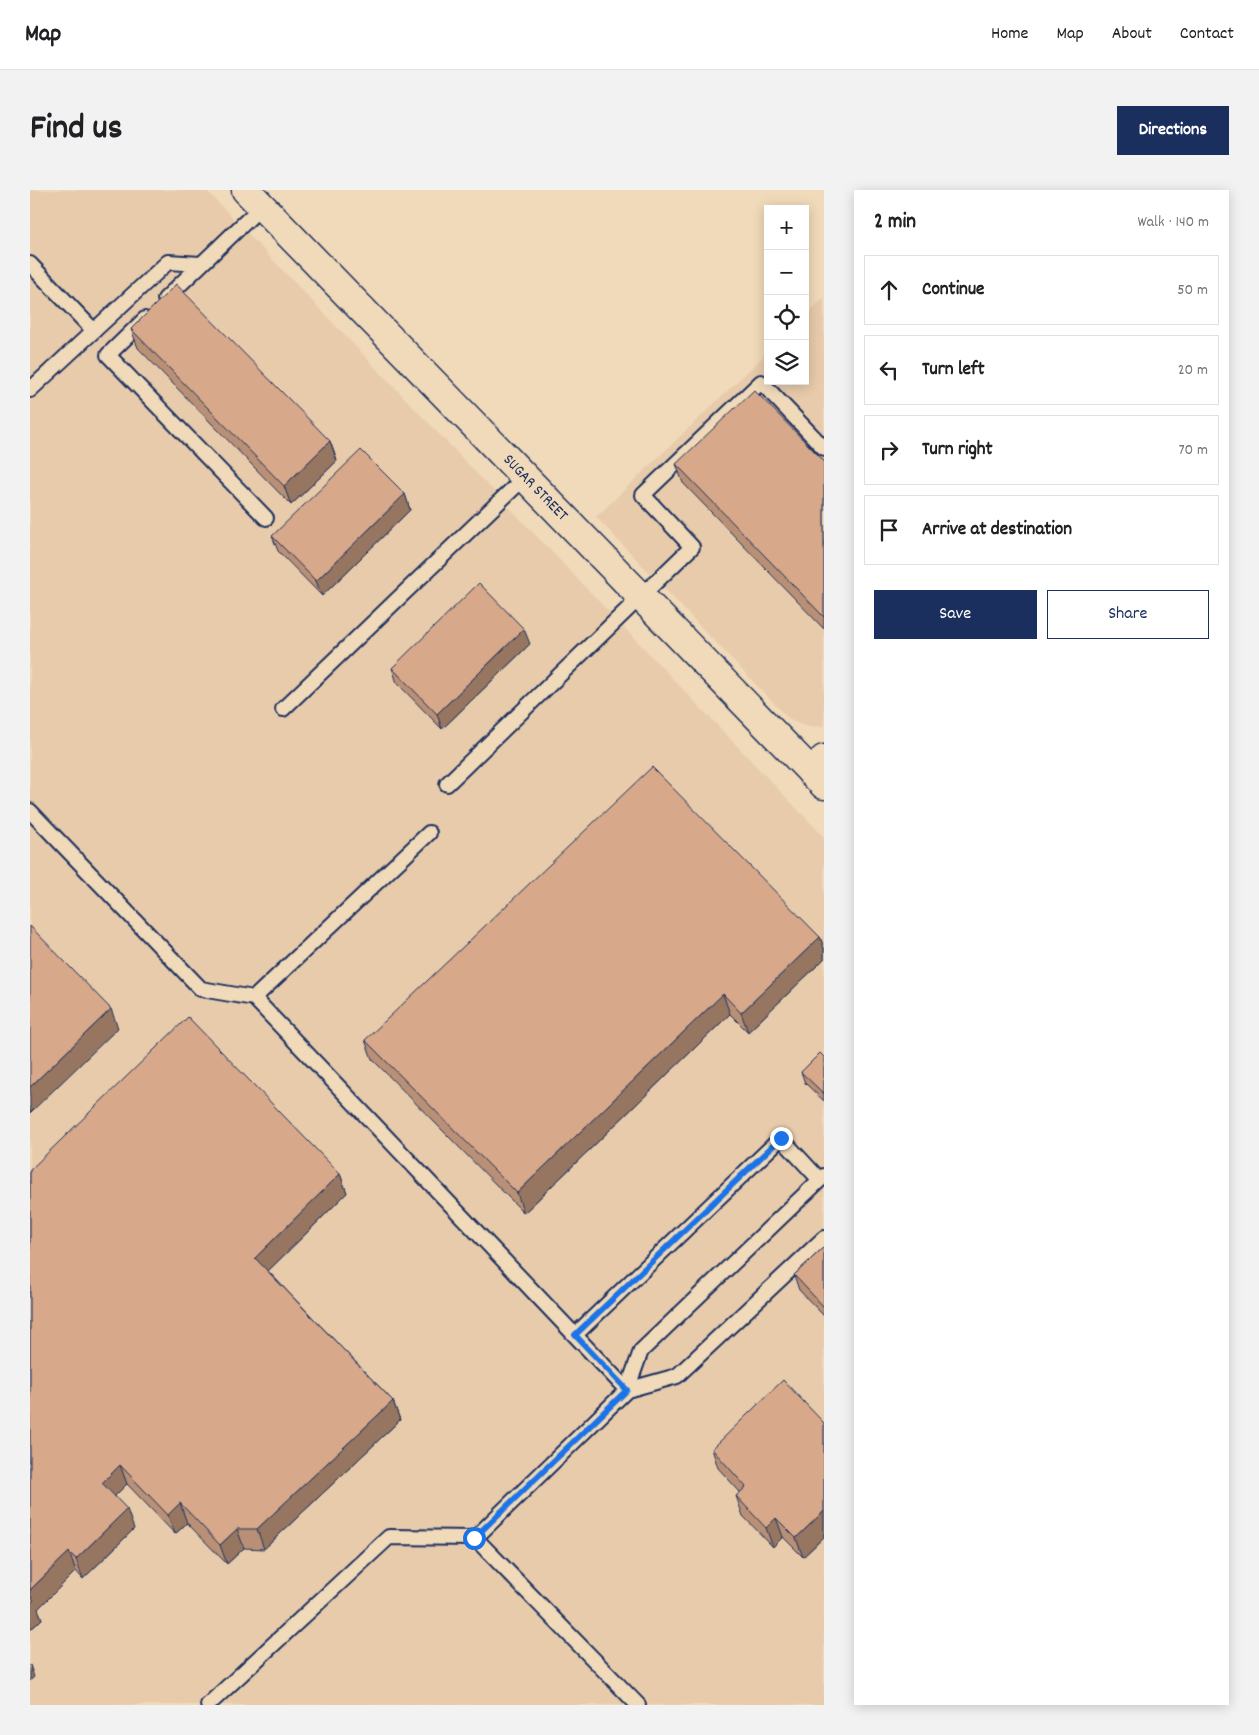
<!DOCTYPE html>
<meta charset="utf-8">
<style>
:root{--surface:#fff;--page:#f2f2f2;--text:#202124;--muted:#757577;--line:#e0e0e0;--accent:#1b2f5e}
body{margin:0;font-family:Dekko,sans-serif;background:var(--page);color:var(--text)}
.controls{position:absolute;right:15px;top:15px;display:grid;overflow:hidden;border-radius:0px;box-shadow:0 2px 12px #0003}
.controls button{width:45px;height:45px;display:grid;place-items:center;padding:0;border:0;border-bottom:1px solid var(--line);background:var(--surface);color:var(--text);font:25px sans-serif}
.stop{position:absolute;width:15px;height:15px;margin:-11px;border:4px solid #1a73e8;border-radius:50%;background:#fff}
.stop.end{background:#1a73e8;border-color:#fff;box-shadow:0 1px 5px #0008}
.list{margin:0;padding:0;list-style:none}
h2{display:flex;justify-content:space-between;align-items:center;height:65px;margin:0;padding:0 20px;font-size:21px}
h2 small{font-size:16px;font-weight:400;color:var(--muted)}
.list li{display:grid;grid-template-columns:32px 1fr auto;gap:15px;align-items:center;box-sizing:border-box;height:70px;margin:0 10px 10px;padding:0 10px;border:1px solid var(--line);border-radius:0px}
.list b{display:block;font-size:19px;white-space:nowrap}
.list em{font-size:16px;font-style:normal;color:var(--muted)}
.actions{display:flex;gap:10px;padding:15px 20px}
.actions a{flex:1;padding:11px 0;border:1px solid var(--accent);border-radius:0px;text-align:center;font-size:18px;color:var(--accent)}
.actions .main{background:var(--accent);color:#fff}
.icon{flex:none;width:28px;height:28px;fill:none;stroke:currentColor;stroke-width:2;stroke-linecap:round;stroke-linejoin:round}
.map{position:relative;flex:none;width:794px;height:1515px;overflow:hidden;border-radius:0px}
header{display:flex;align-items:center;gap:30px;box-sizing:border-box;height:70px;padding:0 25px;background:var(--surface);border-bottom:1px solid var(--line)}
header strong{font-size:24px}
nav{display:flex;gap:28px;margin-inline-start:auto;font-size:18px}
.intro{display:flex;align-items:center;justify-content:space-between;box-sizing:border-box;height:120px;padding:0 30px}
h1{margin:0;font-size:35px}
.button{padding:12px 22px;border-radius:0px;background:var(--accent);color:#fff;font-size:18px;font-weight:700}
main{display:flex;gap:30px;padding:0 30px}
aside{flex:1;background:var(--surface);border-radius:0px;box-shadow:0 2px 12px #0003}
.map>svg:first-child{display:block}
.built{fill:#e8cbab}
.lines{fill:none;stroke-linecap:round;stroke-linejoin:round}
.service-casing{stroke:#1b2f5e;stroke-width:18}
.minor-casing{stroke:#1b2f5e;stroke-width:31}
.tertiary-casing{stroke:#1b2f5e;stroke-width:31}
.service{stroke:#f0dab9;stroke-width:14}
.minor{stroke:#f0dab9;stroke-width:28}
.tertiary{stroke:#f0dab9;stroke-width:28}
.wall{fill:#b99076;stroke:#1b2f5e}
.shaded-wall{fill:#967660;stroke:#1b2f5e}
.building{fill:#d7a889;stroke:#1b2f5e}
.route{stroke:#1a73e8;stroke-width:6}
.labels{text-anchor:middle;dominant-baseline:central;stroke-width:4;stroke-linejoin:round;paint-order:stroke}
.street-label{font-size:16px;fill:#1b2f5e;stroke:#f0dab9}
</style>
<header>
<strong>Map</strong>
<nav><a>Home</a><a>Map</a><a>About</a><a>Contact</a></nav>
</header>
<div class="intro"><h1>Find us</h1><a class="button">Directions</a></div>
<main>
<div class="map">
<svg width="794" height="1515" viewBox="0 0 794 1515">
<rect width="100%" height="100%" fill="#f0dab9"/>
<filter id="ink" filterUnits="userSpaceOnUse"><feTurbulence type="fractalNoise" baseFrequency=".02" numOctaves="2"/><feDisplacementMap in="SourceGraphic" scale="10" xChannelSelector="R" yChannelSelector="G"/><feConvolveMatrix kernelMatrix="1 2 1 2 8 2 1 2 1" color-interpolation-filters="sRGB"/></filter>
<g filter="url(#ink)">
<path class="built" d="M0,0H176L794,647V1515H0Z
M794,108V536L778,537L764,532L757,527L566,327L738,162V191H775V126Z"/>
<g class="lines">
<defs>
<path id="service" d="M0,74L64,141
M135,109L232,16
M115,129L78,165L236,328
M0,200L138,72L171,74
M253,519L495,287
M417,594L662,357L613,305L731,192L794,258
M0,621L171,799L224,808L597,1200
M224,808L399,643
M545,1145L751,948L790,990
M597,1200L647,1186L794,1048
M178,1515L359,1347L445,1348
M608,1515L445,1348L597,1200L611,1161L794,986"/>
<path id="minor" d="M781,582L794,569"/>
<path id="tertiary" d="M216,0L794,595"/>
</defs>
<use href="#service" class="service-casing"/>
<use href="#minor" class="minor-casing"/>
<use href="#tertiary" class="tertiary-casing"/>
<use href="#service" class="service"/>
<use href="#minor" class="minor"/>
<use href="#tertiary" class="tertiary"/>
</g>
<path class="wall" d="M101,139L300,251L307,271L261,315L108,158Z
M794,271V439L653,293L646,274Z
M375,304L380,320L292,406L248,361L242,346Z
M500,454L412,539L367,493L362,478Z
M790,747L794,758V769L718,842L700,824L494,1023L342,869L335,850Z
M794,867V911L775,893L771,882Z
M0,980L310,984L317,1003L238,1081L363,1211L370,1230L234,1359L214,1358L197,1374L157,1333L145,1344L97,1294L85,1306L104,1339L53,1389L46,1381L8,1419L12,1429L0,1440Z
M794,1057V1126L769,1100L764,1085Z
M794,1233V1347L773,1367L753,1347L743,1357L713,1326L706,1306L710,1302L688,1278L682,1259Z"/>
<path class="shaded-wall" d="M300,251L307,271L261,315L254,296Z
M375,304L380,320L292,406L286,391Z
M494,439L500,454L412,539L407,524Z
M790,747L794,758V769L718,842L711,823Z
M693,804L700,824L494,1023L487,1003Z
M81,819L88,838L0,923V897Z
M310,984L317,1003L232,1087L225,1068Z
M363,1211L370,1230L234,1359L227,1339Z
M90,1275L97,1294L79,1312L72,1293Z
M150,1313L157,1333L145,1344L138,1325Z
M97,1319L104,1339L53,1389L46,1369Z
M794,1321V1347L773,1367L766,1348Z
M746,1328L753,1347L743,1357L736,1338Z
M207,1339L214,1358L197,1374L190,1355Z
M39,1362L46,1381L8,1419L12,1429L0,1440V1400Z
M0,1475L4,1487L0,1491Z"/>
<path class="building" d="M146,94L300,251L254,296L101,139Z
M724,200L794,271V427L646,274Z
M331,260L375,304L286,391L242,346Z
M449,393L494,439L407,524L362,478Z
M622,577L790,747L711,823L693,804L487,1003L335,850Z
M0,736L81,819L0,897Z
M158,827L310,984L225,1068L363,1211L227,1339H207L190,1355L150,1313L138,1325L90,1275L72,1293L97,1319L46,1369L39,1362L0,1400V980Z
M790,863L794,867V904L771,882Z
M794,1057V1117L764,1085Z
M753,1190L794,1233V1321L766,1348L746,1328L736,1338L706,1306L716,1297L682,1259Z
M0,1405L4,1410L0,1414Z"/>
</g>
<g class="lines" filter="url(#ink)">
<path class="route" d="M444,1348L597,1200L545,1145L751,948"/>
</g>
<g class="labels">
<g class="street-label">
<text transform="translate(505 298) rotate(46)">SUGAR STREET</text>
</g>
</g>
</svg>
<div class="controls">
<button>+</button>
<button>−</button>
<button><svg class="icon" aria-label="locate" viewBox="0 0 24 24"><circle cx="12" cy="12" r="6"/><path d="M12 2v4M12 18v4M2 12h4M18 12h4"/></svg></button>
<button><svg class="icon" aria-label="layers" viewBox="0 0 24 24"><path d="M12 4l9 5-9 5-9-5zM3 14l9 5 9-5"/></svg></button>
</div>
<div class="stop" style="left:444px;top:1348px"></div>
<div class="stop end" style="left:751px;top:948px"></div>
</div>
<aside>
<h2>2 min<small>Walk · 140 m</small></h2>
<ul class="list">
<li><svg class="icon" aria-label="ahead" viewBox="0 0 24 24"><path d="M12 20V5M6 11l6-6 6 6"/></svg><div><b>Continue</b></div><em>50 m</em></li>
<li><svg class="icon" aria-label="left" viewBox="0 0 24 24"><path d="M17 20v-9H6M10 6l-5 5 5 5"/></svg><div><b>Turn left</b></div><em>20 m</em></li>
<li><svg class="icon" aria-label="right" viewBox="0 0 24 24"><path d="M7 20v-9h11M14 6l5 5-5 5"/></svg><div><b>Turn right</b></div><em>70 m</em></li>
<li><svg class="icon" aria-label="arrive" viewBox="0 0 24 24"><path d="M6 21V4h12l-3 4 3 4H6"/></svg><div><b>Arrive at destination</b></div></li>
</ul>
<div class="actions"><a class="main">Save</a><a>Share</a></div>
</aside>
</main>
